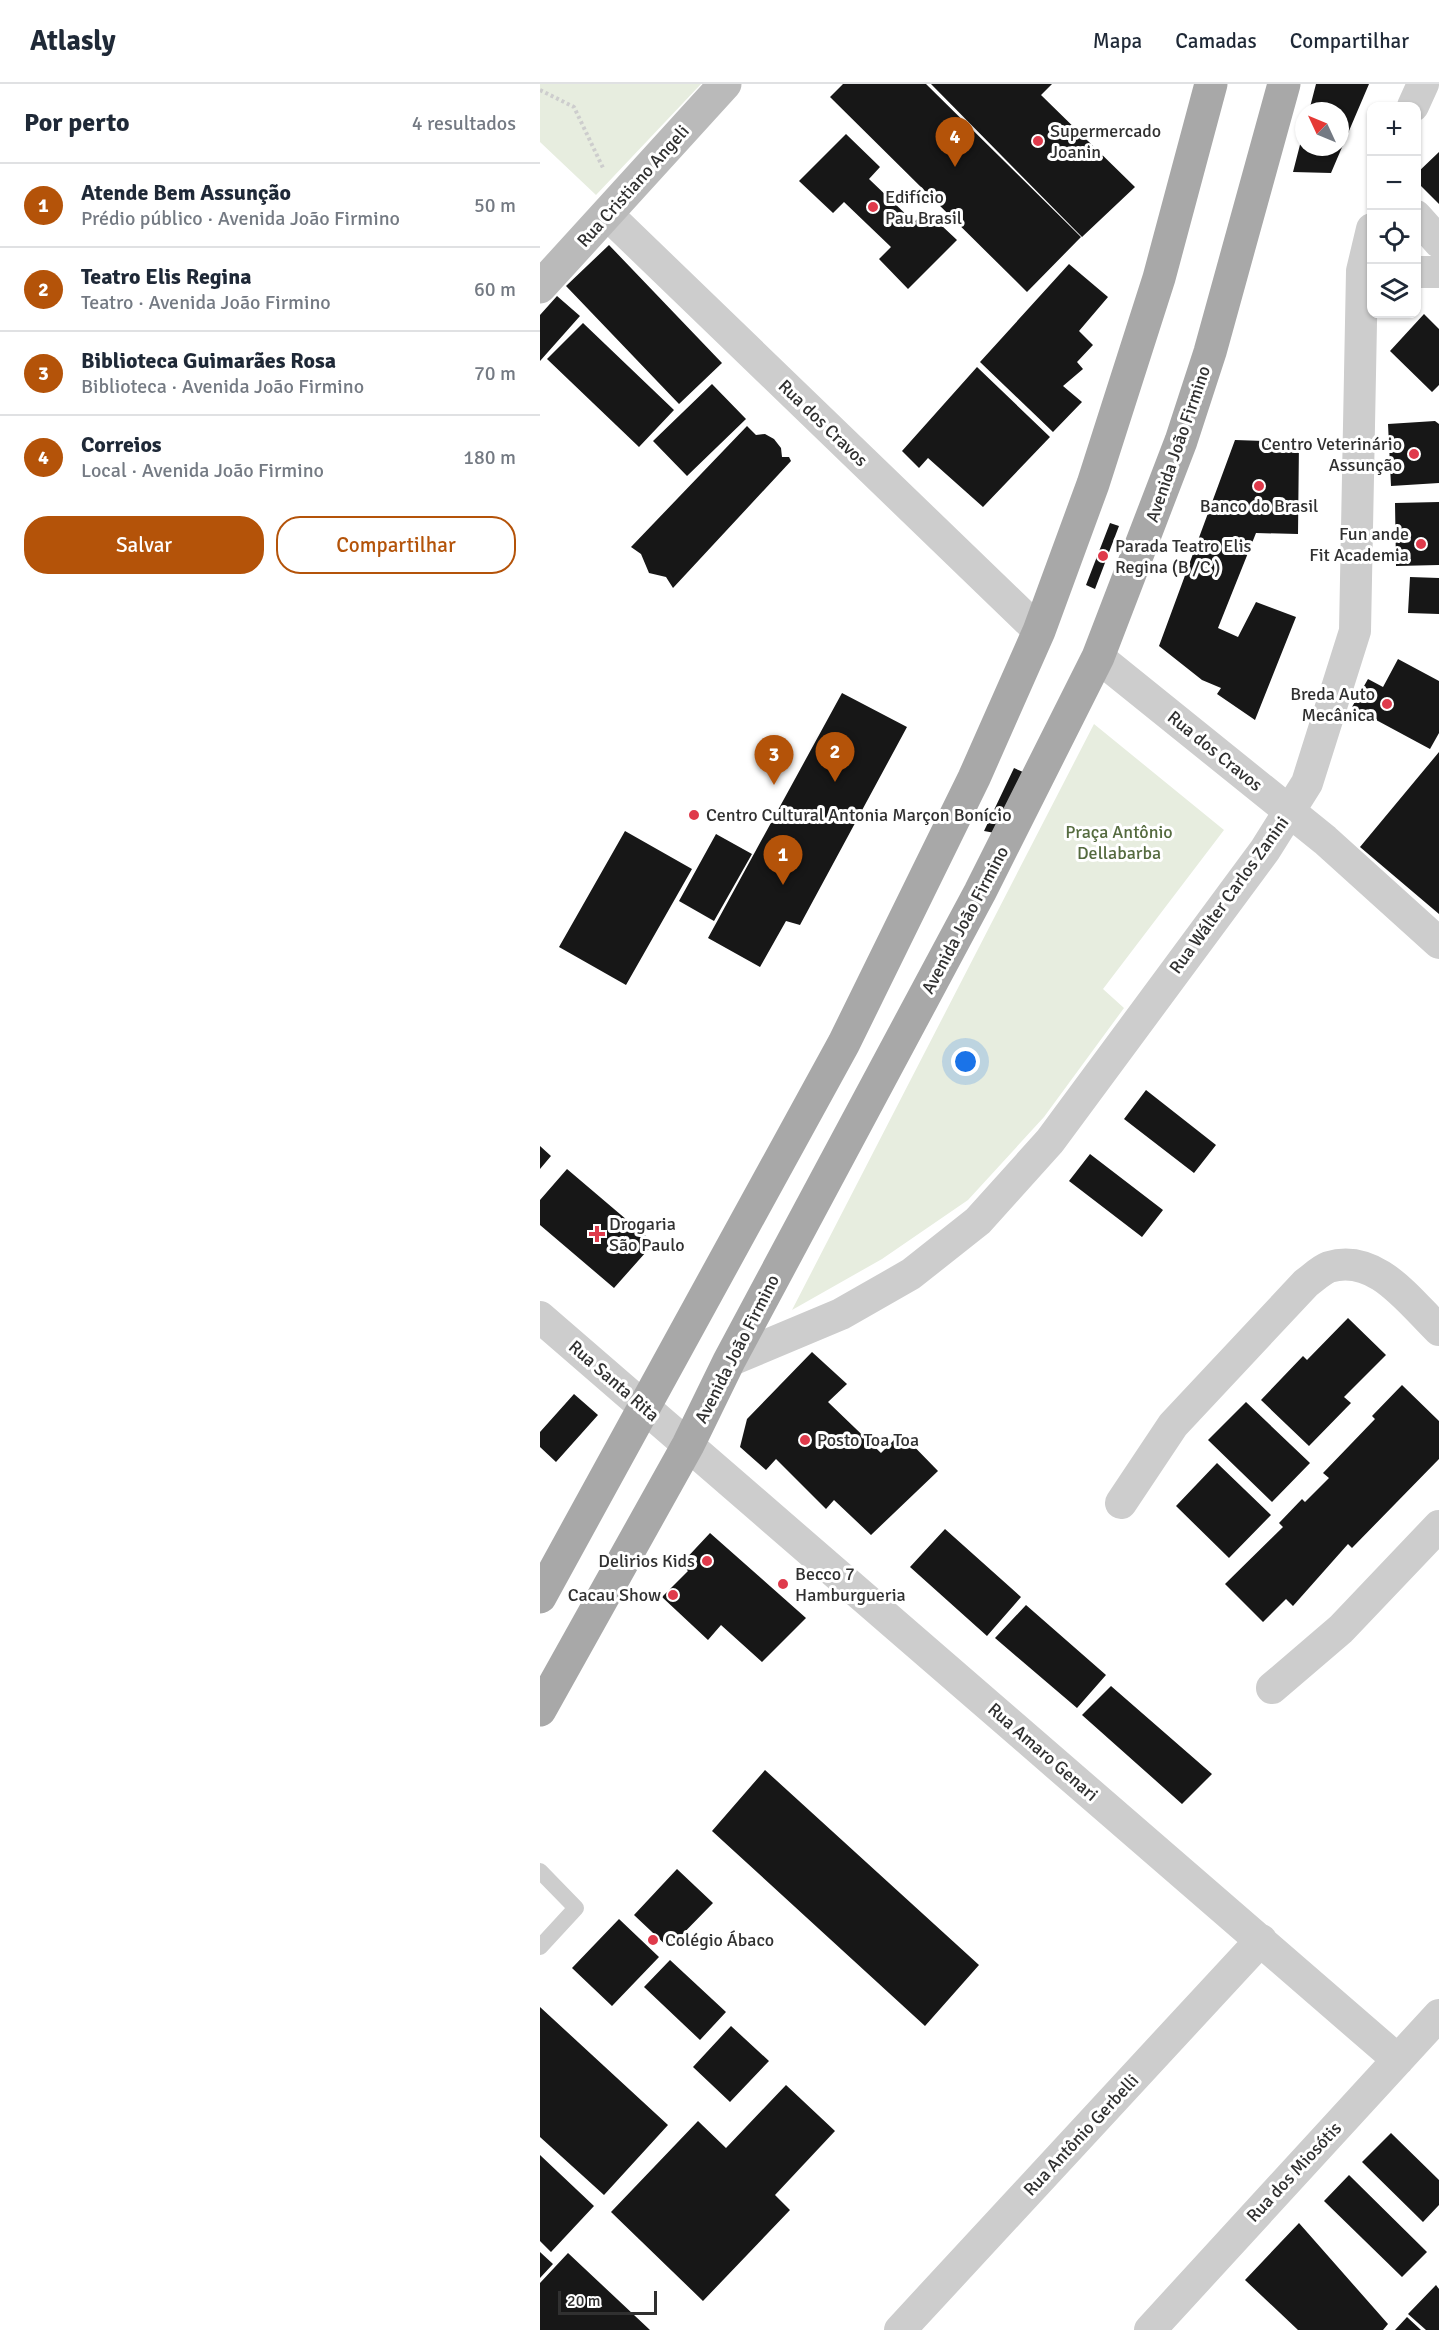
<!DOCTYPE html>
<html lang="pt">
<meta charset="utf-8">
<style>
:root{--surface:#fff;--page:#f6f6f7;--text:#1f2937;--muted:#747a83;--line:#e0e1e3;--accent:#b45309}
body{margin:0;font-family:Signika,sans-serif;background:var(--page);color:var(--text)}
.controls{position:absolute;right:18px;top:18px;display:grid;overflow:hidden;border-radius:12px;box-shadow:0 2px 4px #0004}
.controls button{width:54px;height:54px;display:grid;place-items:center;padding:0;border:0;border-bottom:2px solid var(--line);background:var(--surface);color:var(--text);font:30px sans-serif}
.compass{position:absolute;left:755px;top:18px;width:54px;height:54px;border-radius:50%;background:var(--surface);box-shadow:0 2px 4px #0004;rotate:314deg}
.scale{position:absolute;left:18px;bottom:15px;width:99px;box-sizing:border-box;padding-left:6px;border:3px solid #303030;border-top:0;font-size:16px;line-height:21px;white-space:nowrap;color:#303030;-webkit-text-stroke:4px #fff;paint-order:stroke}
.you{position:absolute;left:426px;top:978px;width:21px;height:21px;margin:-15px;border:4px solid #fff;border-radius:50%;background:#1a73e8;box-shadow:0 0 0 9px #1a73e833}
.badge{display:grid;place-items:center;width:39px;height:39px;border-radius:50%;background:var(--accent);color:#fff;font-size:20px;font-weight:700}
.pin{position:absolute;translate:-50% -50px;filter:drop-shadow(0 2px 3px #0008)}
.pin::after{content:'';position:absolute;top:32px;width:21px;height:18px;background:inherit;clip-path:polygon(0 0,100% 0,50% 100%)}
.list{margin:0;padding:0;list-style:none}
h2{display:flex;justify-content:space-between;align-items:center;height:78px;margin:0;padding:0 24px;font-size:26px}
h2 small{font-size:20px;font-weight:400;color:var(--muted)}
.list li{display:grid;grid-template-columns:39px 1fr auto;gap:18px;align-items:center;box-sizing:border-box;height:84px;padding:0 24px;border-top:2px solid var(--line)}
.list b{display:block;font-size:22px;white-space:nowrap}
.list p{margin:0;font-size:20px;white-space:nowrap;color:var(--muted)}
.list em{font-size:20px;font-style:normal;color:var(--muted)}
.actions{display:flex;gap:12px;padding:18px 24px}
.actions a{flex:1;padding:14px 0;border:2px solid var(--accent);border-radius:24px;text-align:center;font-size:21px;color:var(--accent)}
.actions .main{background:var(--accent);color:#fff}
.icon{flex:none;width:33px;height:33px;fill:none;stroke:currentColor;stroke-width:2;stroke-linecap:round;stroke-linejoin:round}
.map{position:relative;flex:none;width:899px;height:2246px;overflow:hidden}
header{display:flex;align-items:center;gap:36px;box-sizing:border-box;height:84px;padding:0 30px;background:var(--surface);border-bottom:2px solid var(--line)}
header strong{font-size:28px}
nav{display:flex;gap:33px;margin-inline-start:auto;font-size:21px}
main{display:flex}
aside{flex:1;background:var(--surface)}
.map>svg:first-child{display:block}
.green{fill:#e7eddf}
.building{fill:#171717}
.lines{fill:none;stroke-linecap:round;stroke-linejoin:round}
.path{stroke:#cdcdcd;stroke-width:4;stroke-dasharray:3 3;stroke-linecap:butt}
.lane{stroke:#cdcdcd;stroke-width:16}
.street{stroke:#cdcdcd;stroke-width:32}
.secondary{stroke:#bababa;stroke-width:33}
.primary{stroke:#a8a8a8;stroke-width:33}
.poi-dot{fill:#df3a4b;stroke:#fff;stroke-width:2}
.labels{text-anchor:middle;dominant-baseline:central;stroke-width:6;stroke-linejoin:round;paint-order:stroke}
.poi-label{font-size:18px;fill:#303030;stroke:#fff;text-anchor:start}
.street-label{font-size:18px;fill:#303030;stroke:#fff}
.park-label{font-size:18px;fill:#556b3f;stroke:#fff}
</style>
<header>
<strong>Atlasly</strong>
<nav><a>Mapa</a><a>Camadas</a><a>Compartilhar</a></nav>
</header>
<main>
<aside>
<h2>Por perto<small>4 resultados</small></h2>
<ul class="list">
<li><span class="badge">1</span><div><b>Atende Bem Assunção</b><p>Prédio público · Avenida João Firmino</p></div><em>50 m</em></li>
<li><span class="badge">2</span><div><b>Teatro Elis Regina</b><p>Teatro · Avenida João Firmino</p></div><em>60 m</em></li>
<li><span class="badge">3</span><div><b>Biblioteca Guimarães Rosa</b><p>Biblioteca · Avenida João Firmino</p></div><em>70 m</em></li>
<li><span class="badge">4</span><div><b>Correios</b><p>Local · Avenida João Firmino</p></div><em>180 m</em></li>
</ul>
<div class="actions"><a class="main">Salvar</a><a>Compartilhar</a></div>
</aside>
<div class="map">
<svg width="899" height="2246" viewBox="0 0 899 2246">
<rect width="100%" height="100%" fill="#fff"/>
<path class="green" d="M0,0H161L56,111L0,58Z
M554,640L684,746L563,905L584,924L504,1033L428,1116L342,1175L252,1226Z"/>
<path class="building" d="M303,0H386L541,153L487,208L290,13Z
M391,0H512L501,11L595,103L542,153Z
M776,0H829L791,89L753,88L763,49L764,63H800V27H769Z
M306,50L340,83L329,95L374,138L386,127L417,156L368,205L339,175L351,163L304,118L293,129L259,97Z
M899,68V120L876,97V90Z
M69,161L182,279L139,320L26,202Z
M529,180L568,213L539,247L553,261L537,278L543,285L523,302L542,318L513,348L440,278Z
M17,212L40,232L0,277V231Z
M884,230L899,245V301L892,308L850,267Z
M43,239L134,326L99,363L7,275Z
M437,283L510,353L443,423L388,374L379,384L362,367Z
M172,300L206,335L147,392L113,357Z
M895,337L899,340V399L851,402L848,340Z
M207,342L216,351L225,350L234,355L241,364L242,373H249L251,377L133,504L126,493L109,489L101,470L91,463Z
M695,356L759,358L758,450L716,449L678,544L698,553L716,518L756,533L715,636L677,610L681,604L662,596L619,562Z
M899,418V481L856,482L855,419Z
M570,439L579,442L555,505L546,501Z
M870,493L899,494V530L868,529Z
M858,575L899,597V649L890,665L812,623L828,595L843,603Z
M302,609L367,643L260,841L246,837L220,883L168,854Z
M899,668V830L820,763Z
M474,684L483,688L455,749L444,747Z
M85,747L152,785L86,901L19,863Z
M176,750L212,770L174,837L139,817Z
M606,1006L676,1061L654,1089L584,1035Z
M0,1062L11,1072L0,1085Z
M550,1070L623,1126L602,1153L529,1097Z
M27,1085L114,1159L74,1204L0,1141V1116Z
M808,1234L846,1271L804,1313L811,1319L769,1362L721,1316L763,1272L767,1276Z
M272,1268L307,1300L288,1318L341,1369L361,1349L398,1387L331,1451L294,1416L286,1425L236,1375L226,1386L200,1363L207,1335Z
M862,1301L899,1337V1375L812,1464L808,1460L753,1522L746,1515L723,1538L685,1500L743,1443L739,1439L762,1415L765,1418L789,1394L783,1389L835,1335L832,1332Z
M34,1310L58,1331L16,1378L0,1363V1348Z
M706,1318L770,1379L732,1418L668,1356Z
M677,1379L731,1431L689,1474L636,1422Z
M405,1445L481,1513L447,1552L370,1483Z
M170,1449L266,1534L222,1578L181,1541L168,1556L122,1513L148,1487L141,1480Z
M486,1521L566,1591L537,1624L455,1554Z
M571,1602L672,1690L642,1720L542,1631Z
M225,1686L439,1881L385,1942L172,1747Z
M137,1785L173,1819L129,1864L94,1831Z
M79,1835L119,1873L72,1922L32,1884Z
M130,1876L186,1928L160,1956L104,1903Z
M0,1923L128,2041L64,2111L0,2053Z
M191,1942L229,1977L190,2018L153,1983Z
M246,2001L295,2047L235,2111L250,2126L163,2217L71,2128L158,2037L186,2064Z
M851,2049L899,2096V2121L883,2138L822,2078Z
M0,2071L54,2122L11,2168L0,2157Z
M809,2091L887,2168L862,2193L784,2117Z
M759,2139L848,2240L843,2246H758L705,2196Z
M0,2168L13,2180L0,2194Z
M28,2169L110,2246H0V2199Z
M896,2201L899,2205V2246H886L868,2230Z
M867,2233L881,2246H855Z"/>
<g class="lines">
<path class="path" d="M0,6L34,23L64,86"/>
<path class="lane" d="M0,1787L36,1824L0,1863"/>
<path class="street" d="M873,22L883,0
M67,130L499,547
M876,132L899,158
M876,188H899
M558,573L785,756L899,859
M0,1233L858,1976
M189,1277L301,1230L371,1190L438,1137L510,1057L725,766L767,699L815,547L822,187L832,145
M581,1419L633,1341L766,1199C773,1194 781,1186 789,1183C836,1169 869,1217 899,1246
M732,1604L801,1545L899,1442
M360,2246L721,1856
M610,2246L899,1931"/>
<path class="secondary" d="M0,203L185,0"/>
<path class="primary" d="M0,1513L304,959L434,694L499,547L553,400L619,194L671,0
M0,1626L148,1361L189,1277L440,808L558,573L641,357L670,268L744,0"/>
</g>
<g class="poi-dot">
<circle cx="498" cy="57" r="6"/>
<circle cx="333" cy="123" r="6"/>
<circle cx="874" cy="370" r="6"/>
<circle cx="719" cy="402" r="6"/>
<circle cx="881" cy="460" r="6"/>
<circle cx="563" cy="472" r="6"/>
<circle cx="847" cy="620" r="6"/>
<circle cx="154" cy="731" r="6"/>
<path d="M54 1141h6v6h6v6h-6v6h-6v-6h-6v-6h6z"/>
<circle cx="265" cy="1356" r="6"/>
<circle cx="167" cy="1477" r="6"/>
<circle cx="243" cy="1500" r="6"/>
<circle cx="133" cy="1511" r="6"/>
<circle cx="113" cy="1856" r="6"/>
</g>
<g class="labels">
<g class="poi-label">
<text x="510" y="47">Supermercado<tspan x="510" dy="21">Joanin</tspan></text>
<text x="345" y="113">Edifício<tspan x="345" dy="21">Pau Brasil</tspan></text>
<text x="862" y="360" text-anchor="end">Centro Veterinário<tspan x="862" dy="21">Assunção</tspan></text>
<text x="719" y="422" text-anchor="middle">Banco do Brasil</text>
<text x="869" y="450" text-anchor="end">Fun ande<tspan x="869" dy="21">Fit Academia</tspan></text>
<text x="575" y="462">Parada Teatro Elis<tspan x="575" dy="21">Regina (B /C )</tspan></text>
<text x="835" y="610" text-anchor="end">Breda Auto<tspan x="835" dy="21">Mecânica</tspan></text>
<text x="166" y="731">Centro Cultural Antonia Marçon Bonício</text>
<text x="69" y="1140">Drogaria<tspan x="69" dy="21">São Paulo</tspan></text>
<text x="277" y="1356">Posto Toa Toa</text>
<text x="155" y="1477" text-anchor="end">Delirios Kids</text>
<text x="255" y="1490">Becco 7<tspan x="255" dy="21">Hamburgueria</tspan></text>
<text x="121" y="1511" text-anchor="end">Cacau Show</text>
<text x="125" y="1856">Colégio Ábaco</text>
</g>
<g class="street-label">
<text transform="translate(93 102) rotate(-48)">Rua Cristiano Angeli</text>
<text transform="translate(283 339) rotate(44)">Rua dos Cravos</text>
<text transform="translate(638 360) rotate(-71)">Avenida João Firmino</text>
<text transform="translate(675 667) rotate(39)">Rua dos Cravos</text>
<text transform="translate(689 811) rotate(-54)">Rua Wálter Carlos Zanini</text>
<text transform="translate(425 836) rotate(-62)">Avenida João Firmino</text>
<text transform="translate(197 1265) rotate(-63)">Avenida João Firmino</text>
<text transform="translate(74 1297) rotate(41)">Rua Santa Rita</text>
<text transform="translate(503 1668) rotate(41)">Rua Amaro Genari</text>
<text transform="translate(541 2051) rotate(-47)">Rua Antônio Gerbelli</text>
<text transform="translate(754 2088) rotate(-47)">Rua dos Miosótis</text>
</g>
<g class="park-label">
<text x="579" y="748">Praça Antônio<tspan x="579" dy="21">Dellabarba</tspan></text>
</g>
</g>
</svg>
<div class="controls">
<button>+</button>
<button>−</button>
<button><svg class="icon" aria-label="locate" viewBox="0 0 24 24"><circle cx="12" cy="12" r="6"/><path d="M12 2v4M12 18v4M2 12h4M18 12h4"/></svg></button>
<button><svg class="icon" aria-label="layers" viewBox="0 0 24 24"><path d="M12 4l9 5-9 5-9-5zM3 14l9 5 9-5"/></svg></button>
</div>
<svg class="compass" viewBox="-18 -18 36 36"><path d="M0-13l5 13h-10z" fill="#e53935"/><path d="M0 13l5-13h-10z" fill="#747a83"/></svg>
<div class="scale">20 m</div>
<div class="you"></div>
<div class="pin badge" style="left:243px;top:801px">1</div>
<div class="pin badge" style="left:295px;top:698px">2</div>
<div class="pin badge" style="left:234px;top:701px">3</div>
<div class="pin badge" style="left:415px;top:83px">4</div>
</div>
</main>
